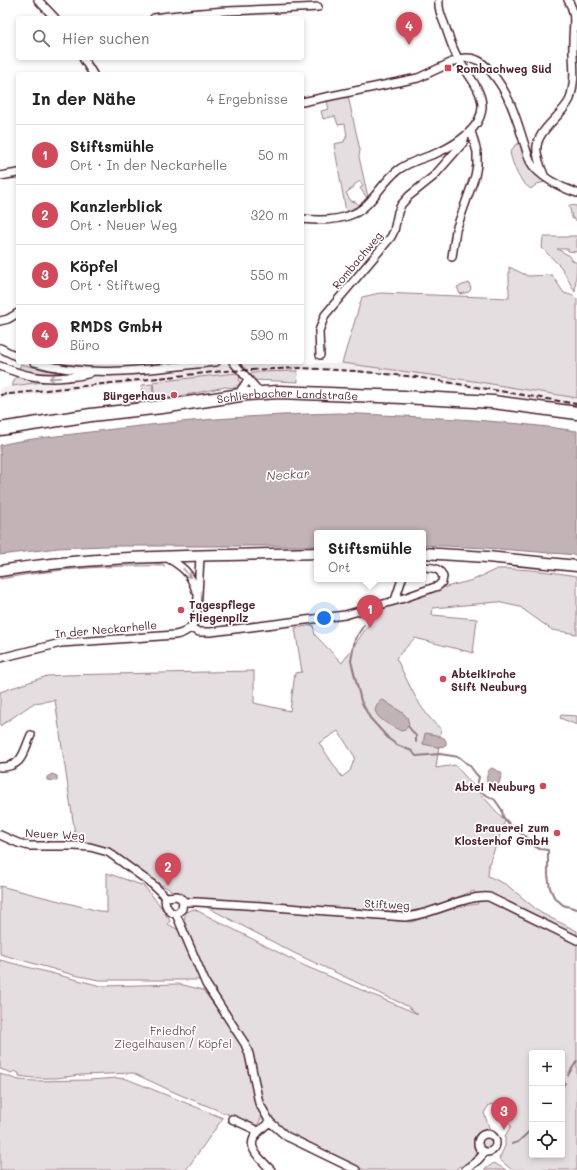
<!DOCTYPE html>
<html lang="de">
<meta charset="utf-8">
<style>
:root{--surface:#fff;--page:#f6f6f6;--text:#222;--muted:#767676;--line:#e0e0e0;--accent:#d1495b}
body{margin:0;font-family:Mali,sans-serif;background:var(--page);color:var(--text)}
.controls{position:absolute;right:12px;bottom:12px;display:grid;overflow:hidden;border-radius:4px;box-shadow:0 2px 6px #0003}
.controls button{width:36px;height:36px;display:grid;place-items:center;padding:0;border:0;border-bottom:1px solid var(--line);background:var(--surface);color:var(--text);font:20px sans-serif}
.you{position:absolute;left:324px;top:618px;width:14px;height:14px;margin:-10px;border:3px solid #fff;border-radius:50%;background:#1a73e8;box-shadow:0 0 0 6px #1a73e833}
.badge{display:grid;place-items:center;width:26px;height:26px;border-radius:50%;background:var(--accent);color:#fff;font-size:13px;font-weight:700}
.pin{position:absolute;translate:-50% -33px;filter:drop-shadow(0 1px 2px #0008)}
.pin::after{content:'';position:absolute;top:21px;width:14px;height:12px;background:inherit;clip-path:polygon(0 0,100% 0,50% 100%)}
.popup{position:absolute;left:314px;top:530px;width:112px;height:52px;box-sizing:border-box;display:grid;place-content:center;border-radius:4px;background:var(--surface);filter:drop-shadow(0 1px 3px #0005);font-size:13px;white-space:nowrap;color:var(--muted)}
.popup b{font-size:15px;color:var(--text)}
.popup::after{content:'';position:absolute;left:50%;top:100%;margin-left:-8px;border:8px solid transparent;border-top-color:var(--surface)}
.list{margin:0;padding:0;list-style:none}
h2{display:flex;justify-content:space-between;align-items:center;height:52px;margin:0;padding:0 16px;font-size:17px}
h2 small{font-size:13px;font-weight:400;color:var(--muted)}
.list li{display:grid;grid-template-columns:26px 1fr auto;gap:12px;align-items:center;box-sizing:border-box;height:60px;padding:0 16px;border-top:1px solid var(--line)}
.list b{display:block;font-size:15px;white-space:nowrap}
.list p{margin:0;font-size:13px;white-space:nowrap;color:var(--muted)}
.list em{font-size:13px;font-style:normal;color:var(--muted)}
.icon{flex:none;width:22px;height:22px;fill:none;stroke:currentColor;stroke-width:2;stroke-linecap:round;stroke-linejoin:round}
.map{position:relative;flex:none;width:577px;height:1170px;overflow:hidden}
.search{position:absolute;background:var(--surface);box-shadow:0 2px 6px #0003;left:16px;top:16px;width:288px;height:44px;display:flex;align-items:center;gap:10px;box-sizing:border-box;padding:0 14px;border-radius:4px;color:var(--muted);font-size:15px}
.panel{position:absolute;background:var(--surface);box-shadow:0 2px 6px #0003;left:16px;top:72px;width:288px;height:292px;border-radius:4px}
.map>svg:first-child{display:block}
.built{fill:#f2eeef}
.green{fill:#e5dee0;stroke:#987e86;fill-rule:evenodd}
.water{fill:#c1b3b6;stroke:#91787e}
.lines{fill:none;stroke-linecap:round;stroke-linejoin:round}
.stream{stroke:#91787e;stroke-width:2}
.minor-casing{stroke:#4a1f2b;stroke-width:10}
.secondary-casing{stroke:#4a1f2b;stroke-width:13}
.primary-casing{stroke:#4a1f2b;stroke-width:15}
.minor{stroke:#fff;stroke-width:7}
.secondary{stroke:#fff;stroke-width:10}
.primary{stroke:#fff;stroke-width:12}
.rail{stroke:#4a1f2b;stroke-width:2;stroke-dasharray:6 3;stroke-linecap:butt}
.oneway{stroke:#ae9aa0}
.poi-dot{fill:#d1495b;stroke:#fff;stroke-width:1.5}
.labels{text-anchor:middle;dominant-baseline:central;stroke-width:3.5;stroke-linejoin:round;paint-order:stroke}
.poi-label{font-size:11px;font-weight:bold;fill:#4a1f2b;stroke:#fff;text-anchor:start}
.street-label{font-size:11px;fill:#4a1f2b;stroke:#fff}
.park-label{font-size:11px;fill:#714f58;stroke:#fff}
.water-label{font-size:12px;font-style:italic;fill:#74535c;stroke:#fff}
</style>
<div class="map">
<svg width="577" height="1170" viewBox="0 0 577 1170">
<rect width="100%" height="100%" fill="#fff"/>
<filter id="ink" filterUnits="userSpaceOnUse"><feTurbulence type="fractalNoise" baseFrequency=".025" numOctaves="2"/><feDisplacementMap in="SourceGraphic" scale="8" xChannelSelector="R" yChannelSelector="G"/><feConvolveMatrix kernelMatrix="1 2 1 2 8 2 1 2 1" color-interpolation-filters="sRGB"/></filter>
<g filter="url(#ink)">
<path class="built" d="M292,363H342L467,380L577,398V406L525,398L422,380L367,373L319,370L224,374L0,398V388L89,376L128,374L212,365Z"/>
<path class="green" d="M348,96L360,150L359,157L368,197L367,198L360,188L363,186L360,181L354,185V187L346,193L351,201L356,202L359,206L346,212L334,144L344,142V140L346,139V136H347L345,124L338,125L335,116L323,119L321,111L329,109L327,101Z
M520,143C525,164 527,170 545,182L537,184L531,189C518,181 514,167 510,153L515,145Z
M569,205L577,206V221L572,218Z
M569,236H577V252L568,251V249H557L570,256L572,260L577,263L575,292L561,267L542,248L543,237H568Z
M509,267L528,276L552,275L564,293L574,296L577,299V398L467,380L342,363L362,297L380,293L509,298V288L508,286L509,285Z
M469,283L471,289L469,292L460,294L457,287Z
M21,364L58,373L89,376L12,386Z
M297,371L298,382L254,380L250,373H256L258,372Z
M237,373L239,375L240,383L235,388L225,387L191,394L155,400L153,382Z
M152,384L154,400L130,402V400H137V394L142,393L141,385Z
M120,563H161L165,566C110,565 55,569 0,579V576C40,569 80,565 120,563Z
M497,569C524,568 551,572 577,576V634L552,630L520,607L497,602L433,608L432,615L477,619L473,653L415,638L396,658C408,681 420,713 441,729L436,768L455,765L505,821L489,864L488,876L507,885L541,913L577,931V1170H512L499,1159L505,1146V1136L511,1126L506,1120L501,1121L493,1104L489,1105L484,1113L490,1130C480,1129 471,1136 474,1147C475,1151 477,1152 477,1156L462,1167L460,1166L457,1168V1170H364L285,1131L273,1121L265,1108L260,1094L255,1061L251,1050L210,986L188,933L184,920L186,912L194,909L305,966L418,1014L407,1006L294,953L201,904L411,922L462,906L478,904L474,891L428,908L406,912L198,899L183,896L169,889L149,878L115,852L100,846L76,841L55,700L34,703L0,726V692L47,676L64,675L254,671V703L290,711L295,673L302,672L295,628L313,625L315,635L342,663L374,617L382,614L384,608L438,589L473,580ZM338,731L355,757L350,771L342,777L319,743ZM532,1053H562V1155H532Z
M561,715L577,716V725L560,718Z
M107,873L144,886L159,904L170,921L168,924L182,932L202,980H99L74,975L0,954V886L107,913Z
M0,960L101,986L179,984L203,990L240,1040L246,1054L255,1104L262,1117L257,1126L178,1094L133,1073L81,1075L56,1078H33L19,1076V1073L14,1071L12,1073L0,1069Z
M0,1074L19,1080L36,1081L89,1080L117,1078L127,1079L223,1118L186,1170H0Z
M481.5 1143a5.5 5.5 0 1 1 11 0a5.5 5.5 0 1 1-11 0Z
M494,1163L506,1170H484Z"/>
<path class="water" d="M339,413C418,417 499,419 577,431V555L486,548L423,545V533H317V546H104L58,548L0,555V445C30,438 60,436 90,432C173,421 256,415 339,413Z
M383,700L403,713L407,717L409,724L405,730L401,731C392,726 377,720 375,710C377,705 378,701 383,700Z
M425,733L436,735L444,738L446,741V746L437,747L423,744Z
M492,768L500,772L502,774L496,792C486,788 484,777 490,769Z
M52,774L57,776V781L47,780V777Z"/>
<g class="lines">
<path class="stream" d="M431,548L433,546
M364,625L355,639L351,661L361,701L370,718L389,739L397,745L412,751L416,756L440,754L459,757L470,766L476,774L479,777L477,785L481,786V792L495,800L502,810L503,817L513,828L531,840L534,846L540,849L548,850V875L550,888L554,897L563,905L577,909
M408,726L416,736V742
M568,1075L577,1061
M562,1087L565,1083
M512,1144L518,1142L532,1129"/>
<defs>
<path id="minor" d="M38,0L55,18
M154,18C208,10 264,10 318,7
M83,58L93,74
M302,102L418,78L459,59C464,58 471,57 477,60C482,62 487,67 491,72C513,97 519,130 530,161C537,176 562,188 577,193
M544,175C541,168 538,160 537,152C534,131 562,117 570,99C577,75 572,64 573,41C573,25 577,15 568,0
M0,176L18,173
M302,219C319,221 337,221 353,214C372,206 381,183 398,170C410,161 426,158 439,152C457,144 483,127 482,105C481,88 467,74 459,60C452,49 449,36 444,23C441,16 438,8 439,0
M452,257L456,230L475,176L477,165V152L471,131
M0,321L8,319L18,313
M0,348L18,357
M320,355L319,331L325,315L391,237L394,231L398,212L401,205L409,196L434,176L463,143L465,136
M34,362C96,380 154,368 216,362
M233,362L256,388L257,393
M0,366C24,376 42,380 68,377C75,376 83,376 90,373
M237,396L248,380
M166,557C183,567 190,572 196,591
M395,600L402,579
M190,628L199,632H211L345,615L401,599L438,586L442,582L443,577C440,567 432,568 423,567
M0,658L61,643L175,635C187,633 194,626 197,615L200,556
M0,767C23,767 23,753 31,735
M0,835L18,843L29,846H74L90,847L108,852L152,884L166,897
M166,897L177,896L183,900L182,909L176,914
M166,897C163,904 169,913 176,914
M184,902H197L262,906L405,917C433,915 463,895 489,897L577,940
M176,914L206,984L245,1044L249,1054L259,1103L270,1122L286,1136L356,1170
M232,1119L258,1131
M270,1122C243,1142 250,1149 271,1170
M478 1143a9 9 0 1 1 18 0a9 9 0 1 1-18 0Z
M465,1170L478,1160L485,1152"/>
<path id="secondary" d="M423,553L487,557L577,566
M0,571C104,554 212,556 317,553"/>
<g id="primary">
<path id="s1" d="M0,429L91,415L162,407L247,394L279,392L403,397L493,402L577,413"/>
</g>
</defs>
<use href="#minor" class="minor-casing"/>
<use href="#secondary" class="secondary-casing"/>
<use href="#primary" class="primary-casing"/>
<use href="#minor" class="minor"/>
<use href="#secondary" class="secondary"/>
<use href="#primary" class="primary"/>
<path class="rail" d="M0,395L224,371L300,368L355,371L416,377L577,404"/>
</g>
<defs><path id="oneway-shaft" d="M-6 0H5M1.5-3L5.5 0L1.5 3" fill="none" stroke-width="1.6" stroke-linecap="round" stroke-linejoin="round"/></defs>
<g class="oneway">
<use href="#oneway-shaft" transform="translate(55 378) rotate(176)"/>
<use href="#oneway-shaft" transform="translate(187 573) rotate(49)"/>
</g>
</g>
<g class="poi-dot">
<rect x="444" y="64" width="8" height="8" rx="2"/>
<circle cx="174" cy="395" r="4"/>
<circle cx="181" cy="610" r="4"/>
<circle cx="443" cy="679" r="4"/>
<circle cx="543" cy="786" r="4"/>
<circle cx="557" cy="833" r="4"/>
</g>
<g class="labels">
<g class="poi-label">
<text x="456" y="68">Rombachweg Süd</text>
<text x="166" y="395" text-anchor="end">Bürgerhaus</text>
<text x="189" y="604">Tagespflege<tspan x="189" dy="13">Fliegenpilz</tspan></text>
<text x="451" y="673">Abteikirche<tspan x="451" dy="13">Stift Neuburg</tspan></text>
<text x="535" y="786" text-anchor="end">Abtei Neuburg</text>
<text x="549" y="827" text-anchor="end">Brauerei zum<tspan x="549" dy="13">Klosterhof GmbH</tspan></text>
</g>
<g class="street-label">
<text transform="translate(357 260) rotate(-50)">Rombachweg</text>
<text stroke="none"><textPath href="#s1" startOffset="290">Schlierbacher Landstraße</textPath></text>
<text transform="translate(106 629) rotate(-5)">In der Neckarhelle</text>
<text transform="translate(55 834) rotate(3)">Neuer Weg</text>
<text transform="translate(387 904) rotate(3)">Stiftweg</text>
</g>
<g class="park-label">
<text x="173" y="1030">Friedhof<tspan x="173" dy="13">Ziegelhausen / Köpfel</tspan></text>
</g>
<g class="water-label">
<text transform="translate(288 474) rotate(-4)">Neckar</text>
</g>
</g>
</svg>
<div class="controls">
<button>+</button>
<button>−</button>
<button><svg class="icon" aria-label="locate" viewBox="0 0 24 24"><circle cx="12" cy="12" r="6"/><path d="M12 2v4M12 18v4M2 12h4M18 12h4"/></svg></button>
</div>
<div class="you"></div>
<div class="pin badge" style="left:370px;top:628px">1</div>
<div class="popup"><b>Stiftsmühle</b>Ort</div>
<div class="pin badge" style="left:168px;top:886px">2</div>
<div class="pin badge" style="left:504px;top:1130px">3</div>
<div class="pin badge" style="left:409px;top:45px">4</div>
<div class="search"><svg class="icon" aria-label="search" viewBox="0 0 24 24"><circle cx="10" cy="10" r="6"/><path d="M15 15l6 6"/></svg>Hier suchen</div>
<section class="panel">
<h2>In der Nähe<small>4 Ergebnisse</small></h2>
<ul class="list">
<li><span class="badge">1</span><div><b>Stiftsmühle</b><p>Ort · In der Neckarhelle</p></div><em>50 m</em></li>
<li><span class="badge">2</span><div><b>Kanzlerblick</b><p>Ort · Neuer Weg</p></div><em>320 m</em></li>
<li><span class="badge">3</span><div><b>Köpfel</b><p>Ort · Stiftweg</p></div><em>550 m</em></li>
<li><span class="badge">4</span><div><b>RMDS GmbH</b><p>Büro</p></div><em>590 m</em></li>
</ul>
</section>
</div>
